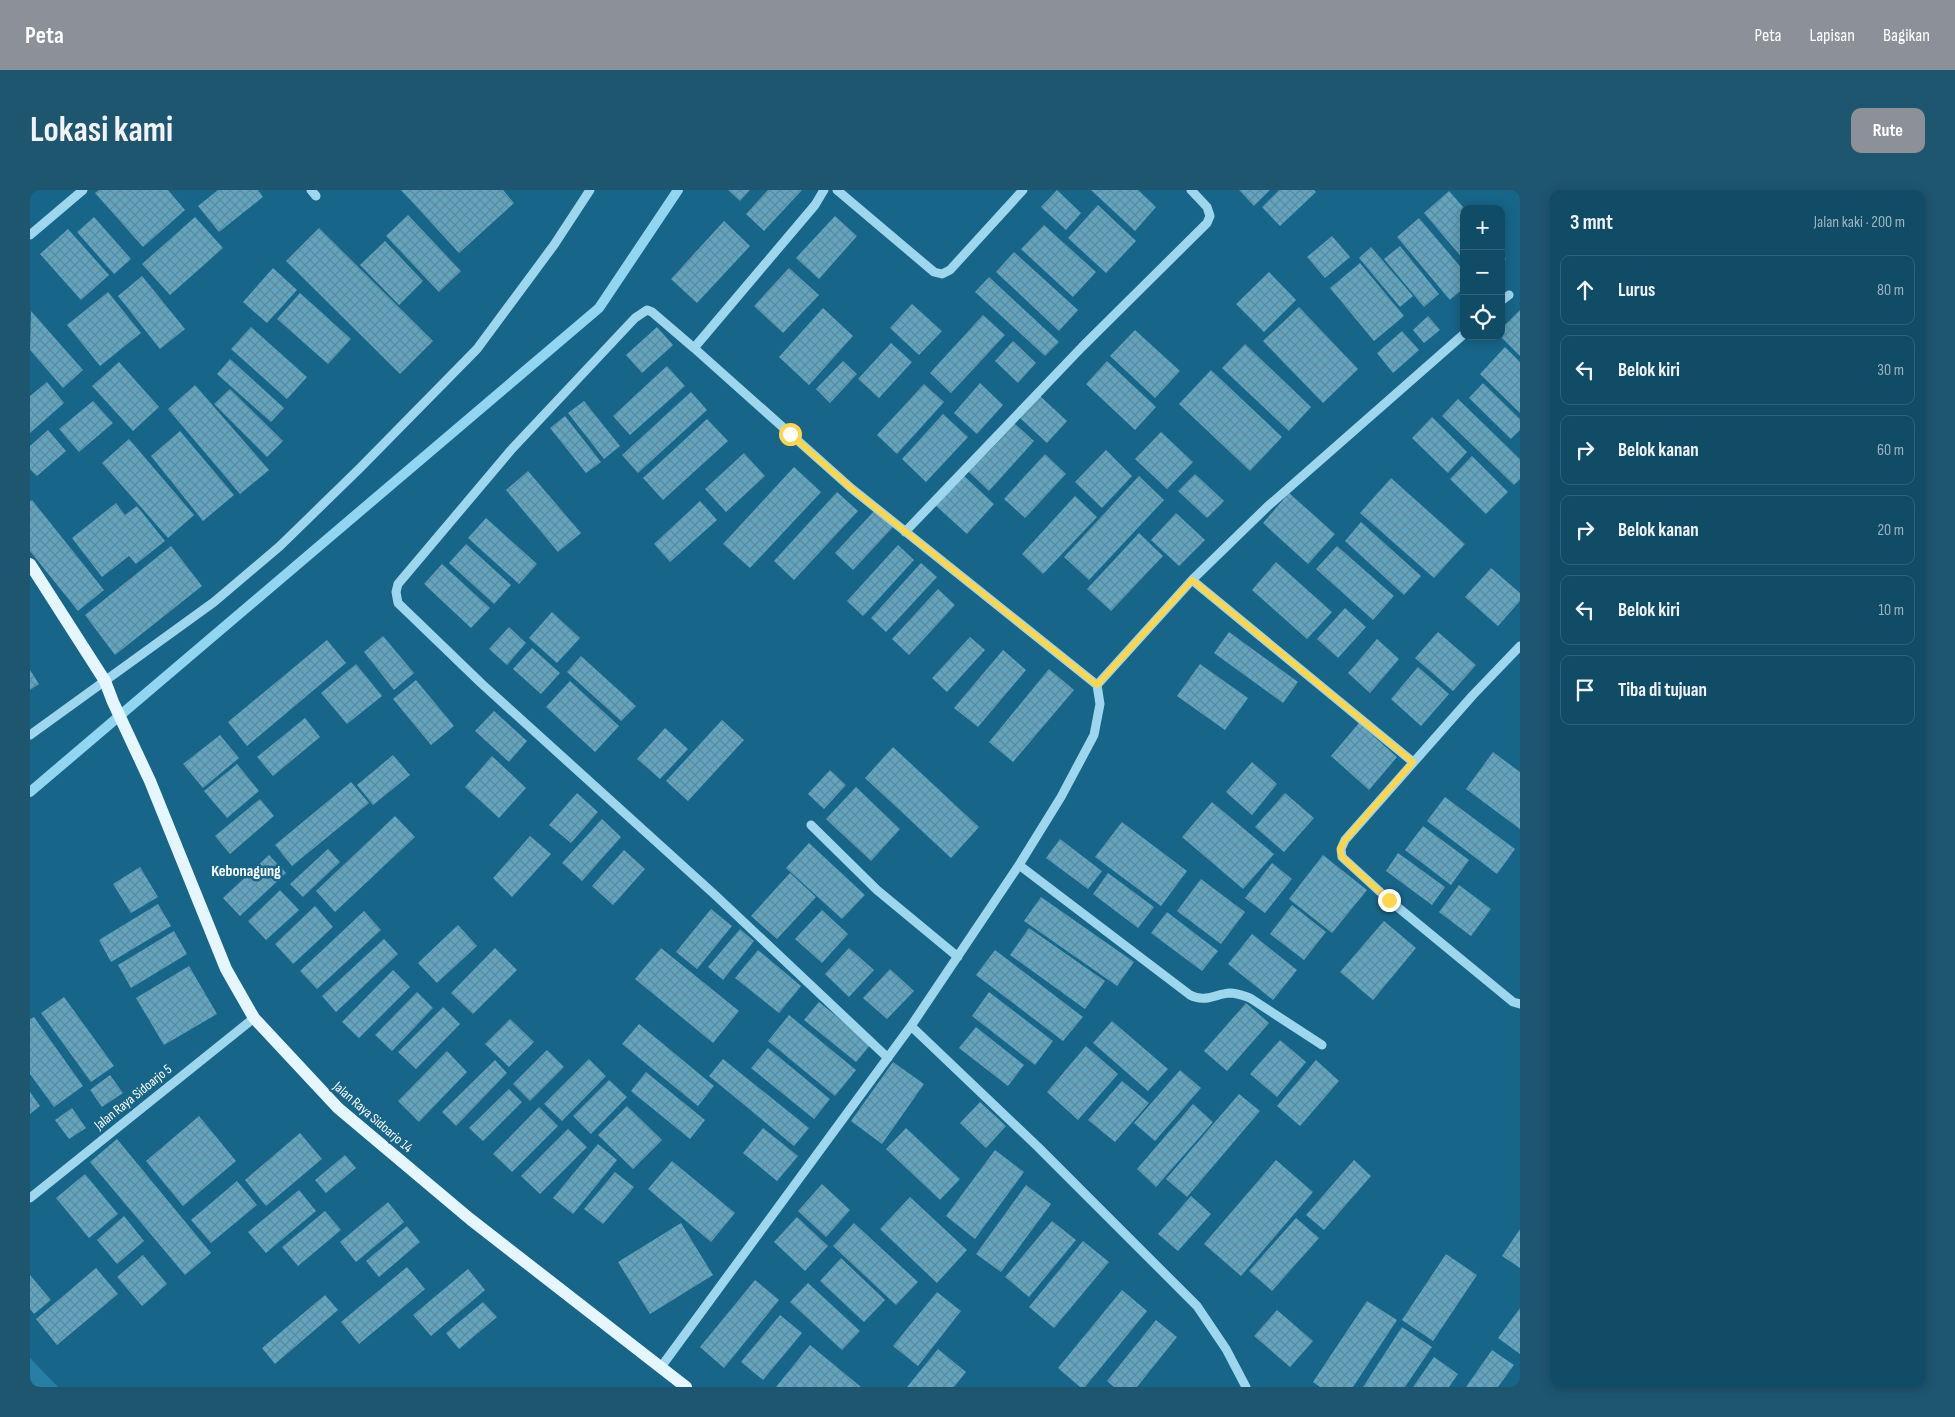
<!DOCTYPE html>
<html lang="id">
<meta charset="utf-8">
<style>
:root{--surface:#114c66;--page:#1e566f;--text:#f1f3f6;--muted:#9cb4bf;--line:#30637a;--accent:#8c9099}
body{margin:0;font-family:"Sofia Sans Condensed",sans-serif;background:var(--page);color:var(--text)}
.controls{position:absolute;right:15px;top:15px;display:grid;overflow:hidden;border-radius:10px;box-shadow:0 2px 12px #0003}
.controls button{width:45px;height:45px;display:grid;place-items:center;padding:0;border:0;border-bottom:1px solid var(--line);background:var(--surface);color:var(--text);font:25px sans-serif}
.stop{position:absolute;width:15px;height:15px;margin:-11px;border:4px solid #ffd54a;border-radius:50%;background:#fff}
.stop.end{background:#ffd54a;border-color:#fff;box-shadow:0 1px 5px #0008}
.list{margin:0;padding:0;list-style:none}
h2{display:flex;justify-content:space-between;align-items:center;height:65px;margin:0;padding:0 20px;font-size:21px}
h2 small{font-size:16px;font-weight:400;color:var(--muted)}
.list li{display:grid;grid-template-columns:32px 1fr auto;gap:15px;align-items:center;box-sizing:border-box;height:70px;margin:0 10px 10px;padding:0 10px;border:1px solid var(--line);border-radius:10px}
.list b{display:block;font-size:19px;white-space:nowrap}
.list em{font-size:16px;font-style:normal;color:var(--muted)}
.icon{flex:none;width:28px;height:28px;fill:none;stroke:currentColor;stroke-width:2;stroke-linecap:round;stroke-linejoin:round}
.map{position:relative;flex:none;width:1490px;height:1197px;overflow:hidden;border-radius:10px}
header{display:flex;align-items:center;gap:30px;box-sizing:border-box;height:70px;padding:0 25px;background:var(--accent);color:#fff}
header strong{font-size:24px}
nav{display:flex;gap:28px;margin-inline-start:auto;font-size:18px}
.intro{display:flex;align-items:center;justify-content:space-between;box-sizing:border-box;height:120px;padding:0 30px}
h1{margin:0;font-size:35px}
.button{padding:12px 22px;border-radius:10px;background:var(--accent);color:#fff;font-size:18px;font-weight:700}
main{display:flex;gap:30px;padding:0 30px}
aside{flex:1;background:var(--surface);border-radius:10px;box-shadow:0 2px 12px #0003}
.map>svg:first-child{display:block}
.garden{fill:#277fa5}
.lines{fill:none;stroke-linecap:round;stroke-linejoin:round}
.stream{stroke:#91d5f0;stroke-width:10}
.building{fill:url(#building-cross-hatch)}
.minor{stroke:#9ed6ee;stroke-width:9}
.major{stroke:#e5f6ff;stroke-width:12}
.route{stroke:#ffd54a;stroke-width:6}
.labels{text-anchor:middle;dominant-baseline:central;stroke-width:5;stroke-linejoin:round;paint-order:stroke}
.street-label{font-size:14px;fill:#fff;stroke:#176588}
.quarter-label{font-size:16px;font-weight:bold;fill:#fff;stroke:#176588}
</style>
<header>
<strong>Peta</strong>
<nav><a>Peta</a><a>Lapisan</a><a>Bagikan</a></nav>
</header>
<div class="intro"><h1>Lokasi kami</h1><a class="button">Rute</a></div>
<main>
<div class="map">
<svg width="1490" height="1197" viewBox="0 0 1490 1197">
<defs>
<pattern id="building-cross-hatch" width="8" height="8" patternUnits="userSpaceOnUse" patternTransform="scale(1.25)"><rect width="8" height="8" fill="#63a4bf"/><path d="M0 0l8 8M0 8l8-8" fill="none" stroke="#5c8a9c"/></pattern>
</defs>
<rect width="100%" height="100%" fill="#176588"/>
<path class="garden" d="M0,1168L28,1197H0Z"/>
<g class="lines">
<path class="stream" d="M0,602L569,118L648,0"/>
</g>
<path class="building" d="M69,0H138L155,20L113,57L65,3Z
M188,0H228L233,7L189,42L168,16Z
M371,0H473L484,13L429,63Z
M698,0H720L710,11Z
M738,0H772L734,41L716,24Z
M1027,0L1051,23L1036,40L1011,17Z
M1061,0H1108L1126,17L1105,41Z
M1209,0H1240L1224,16Z
M1249,0H1284L1286,2L1250,36L1232,17Z
M1419,1L1434,18V70L1394,23Z
M1068,15L1106,51L1076,83L1038,48Z
M378,25L431,81L409,102L356,46Z
M805,26L827,46L789,89L766,68Z
M64,27L101,69L84,84L47,42Z
M165,27L193,58L140,105L112,74Z
M1389,28L1434,81V98L1420,110L1367,47Z
M694,31L720,56L667,113L641,89Z
M1014,35L1066,82L1043,107L991,59Z
M289,38L403,151L370,184L256,71Z
M38,39L79,85L51,110L10,64Z
M1302,46L1320,67L1295,88L1277,67Z
M355,51L393,91L369,115L330,75Z
M1370,56L1409,104L1394,117L1354,69Z
M1341,57L1383,106L1370,117L1329,68Z
M984,62L1048,120L1029,141L966,82Z
M1471,63L1476,69L1471,73Z
M1330,73L1374,126L1344,151L1300,98Z
M243,78L267,100L237,133L213,112Z
M759,78L789,105L753,143L724,116Z
M1239,82L1266,110L1234,142L1206,114Z
M112,86L155,139L130,159L88,106Z
M959,87L1029,152L1015,166L945,102Z
M78,102L111,143L70,176L37,135Z
M270,103L321,149L298,174L247,129Z
M882,114L912,141L889,165L860,138Z
M1269,117L1328,179L1293,213L1233,151Z
M793,118L823,146L779,195L749,167Z
M1490,120V166L1471,147V139Z
M1,121L53,180L33,198L0,160Z
M953,125L975,145L921,203L900,183Z
M1398,126L1410,140L1394,153L1383,140Z
M221,137L277,187L257,209L201,159Z
M627,137L643,155L612,183L596,165Z
M1105,140L1150,181L1125,208L1080,166Z
M1372,141L1389,160L1363,183L1347,163Z
M983,151L1006,173L988,193L965,171Z
M861,153L882,172L849,208L828,189Z
M1215,154L1281,217L1259,241L1192,178Z
M1475,157L1490,172V223L1450,184Z
M200,169L254,218L241,232L187,184Z
M813,171L827,184L800,213L786,199Z
M1077,171L1126,217L1105,240L1056,194Z
M89,172L129,217L103,241L62,196Z
M637,176L655,196L600,245L583,226Z
M1181,180L1252,247L1220,281L1149,214Z
M17,192L34,213L0,243V206Z
M950,193L973,215L947,244L924,223Z
M1453,193L1490,229V240L1481,249L1439,208Z
M894,194L914,212L867,264L847,245Z
M165,195L239,280L210,304L138,219Z
M200,199L253,251L237,267L184,214Z
M661,202L677,220L608,283L592,265Z
M1010,206L1037,231L1017,253L990,228Z
M1428,209L1490,269V289L1484,295L1412,226Z
M63,211L83,233L49,262L29,239Z
M554,211L590,256L574,269L538,223Z
M913,224L938,247L896,292L872,269Z
M535,226L571,272L556,283L520,238Z
M1402,227L1437,262L1418,283L1382,248Z
M677,229L698,251L633,310L613,288Z
M983,232L1004,251L959,301L938,281Z
M18,240L36,261L7,286L0,279V256Z
M150,241L204,305L173,331L121,266Z
M1131,242L1163,272L1137,299L1105,269Z
M99,249L164,325L138,348L72,273Z
M1076,260L1102,286L1072,318L1045,292Z
M714,263L735,286L696,322L675,299Z
M1015,264L1036,284L995,328L974,309Z
M1442,266L1478,302L1456,324L1420,289Z
M764,277L791,302L720,378L693,354Z
M498,281L551,343L528,362L476,300Z
M1165,284L1194,311L1177,328L1148,301Z
M933,285L964,314L937,344L905,315Z
M1109,286L1134,310L1059,390L1034,367Z
M1361,288L1435,354L1404,388L1330,323Z
M807,302L828,321L764,390L744,371Z
M1259,303L1305,344L1278,374L1233,333Z
M1045,306L1067,327L1013,384L992,364Z
M2,310L74,400L48,421L0,361V311Z
M670,311L687,330L640,372L624,354Z
M86,313L95,325L107,316L135,351L106,374L99,366L72,387L42,348Z
M846,319L864,336L823,380L805,363Z
M1146,323L1175,350L1149,376L1121,350Z
M456,328L507,374L489,394L438,348Z
M1331,332L1391,386L1374,405L1315,351Z
M1109,343L1133,366L1081,421L1057,399Z
M436,354L481,395L464,414L419,373Z
M868,355L884,370L833,426L817,411Z
M141,356L172,396L85,465L55,425Z
M1307,356L1364,406L1343,430L1286,379Z
M1246,372L1302,422L1277,449L1222,400Z
M891,373L907,387L856,442L841,428Z
M412,374L460,418L441,438L394,394Z
M1461,378L1490,403V411L1468,436L1435,407Z
M908,399L925,415L879,465L862,449Z
M1315,418L1336,437L1308,468L1287,449Z
M522,422L550,448L527,473L499,448Z
M479,437L496,453L477,475L459,459Z
M1199,442L1268,492L1253,513L1184,463Z
M1408,442L1446,475L1423,501L1385,468Z
M353,446L384,483L364,500L334,462Z
M940,447L955,460L917,502L902,488Z
M1347,449L1369,469L1340,503L1318,483Z
M297,450L316,473L217,556L198,532Z
M502,458L530,483L511,504L483,479Z
M973,460L996,480L948,537L924,518Z
M551,466L606,516L591,531L537,482Z
M326,474L352,506L317,534L291,503Z
M1170,474L1218,508L1195,540L1147,506Z
M1388,477L1419,504L1391,536L1361,509Z
M1019,479L1044,500L983,572L959,552Z
M0,480L9,494L0,500Z
M386,490L424,536L401,555L363,509Z
M540,491L589,536L565,562L516,517Z
M464,521L497,551L479,572L445,541Z
M275,528L290,547L243,586L227,567Z
M692,530L714,550L658,611L636,591Z
M1329,533L1367,567L1339,600L1301,566Z
M635,538L658,559L630,589L607,569Z
M190,545L209,568L173,598L153,574Z
M863,557L949,637L921,668L835,588Z
M1463,562L1490,582V639L1436,599Z
M363,565L380,585L343,615L327,595Z
M462,566L496,598L469,628L435,597Z
M1222,572L1247,594L1222,625L1196,602Z
M207,574L229,601L197,628L174,601Z
M800,580L816,595L794,619L778,604Z
M321,592L339,613L262,676L245,655Z
M826,597L870,639L841,671L796,629Z
M547,603L568,622L541,653L519,635Z
M1255,603L1284,628L1254,662L1225,637Z
M1415,607L1485,659L1467,684L1397,631Z
M230,609L244,626L200,664L185,646Z
M1182,612L1244,664L1213,699L1152,647Z
M365,626L385,647L305,722L286,701Z
M572,629L591,647L552,691L532,673Z
M1092,632L1157,681L1131,716L1065,667Z
M1393,636L1439,670L1421,695L1375,660Z
M500,646L521,664L482,707L463,688Z
M1030,649L1072,681L1058,699L1016,668Z
M779,653L835,705L812,729L756,678Z
M298,659L310,672L273,707L260,694Z
M594,660L615,679L583,715L562,696Z
M1368,663L1415,697L1402,715L1356,681Z
M239,665L256,683L210,726L193,708Z
M1293,665L1337,700L1302,743L1259,709Z
M1242,673L1262,689L1235,723L1215,708Z
M110,677L128,707L101,723L83,694Z
M760,683L786,707L747,749L721,726Z
M1078,683L1124,717L1108,738L1063,704Z
M1171,689L1215,722L1191,754L1147,721Z
M1429,695L1461,719L1441,746L1409,722Z
M250,700L269,720L236,750L218,731Z
M1011,707L1104,772L1087,796L994,731Z
M128,714L141,736L81,772L69,750Z
M1262,715L1296,742L1274,770L1240,744Z
M285,716L303,737L263,774L245,754Z
M681,719L702,736L667,779L646,762Z
M792,720L818,744L792,773L765,749Z
M334,721L351,740L287,799L270,781Z
M1137,722L1188,761L1172,781L1121,743Z
M1354,731L1386,758L1343,810L1310,782Z
M428,735L447,756L407,793L388,773Z
M999,738L1075,791L1055,819L980,765Z
M710,739L724,751L693,790L678,777Z
M144,741L157,764L101,798L88,775Z
M1222,744L1267,780L1243,810L1198,774Z
M354,749L368,764L306,822L292,806Z
M465,758L487,780L443,824L421,803Z
M631,758L709,821L683,853L605,789Z
M819,758L844,780L819,807L795,784Z
M728,760L771,796L749,823L705,788Z
M965,760L1053,827L1033,851L946,785Z
M159,776L187,824L134,855L106,808Z
M860,779L884,801L857,829L833,808Z
M363,780L380,797L329,848L312,832Z
M387,802L403,818L362,861L345,845Z
M959,802L1023,851L1005,875L942,826Z
M34,807L84,876L61,892L11,823Z
M789,812L841,854L826,872L774,830Z
M1216,813L1239,833L1197,881L1174,861Z
M413,817L430,834L386,879L368,862Z
M759,825L826,880L805,906L738,851Z
M4,827L53,896L24,917L0,884V829Z
M480,829L504,852L479,877L455,854Z
M1082,831L1138,879L1118,901L1063,853Z
M609,834L684,896L668,916L592,854Z
M946,837L994,875L978,896L929,858Z
M1250,850L1276,872L1247,907L1220,884Z
M1056,856L1088,884L1048,930L1017,902Z
M738,858L800,909L784,929L721,878Z
M517,860L534,877L500,911L483,894Z
M417,861L437,882L389,932L368,911Z
M559,869L576,886L532,931L514,914Z
M693,869L779,938L764,956L679,886Z
M465,870L477,883L426,936L412,922Z
M1286,870L1309,891L1270,936L1247,916Z
M863,872L894,894L852,954L821,931Z
M1150,880L1171,898L1125,951L1104,933Z
M616,882L675,930L660,949L601,901Z
M80,885L93,903L72,917L60,900Z
M579,890L597,907L561,944L543,926Z
M1092,891L1119,913L1085,952L1058,930Z
M479,899L492,912L453,951L439,938Z
M0,902L10,916L0,924Z
M1209,904L1230,921L1157,1007L1136,989Z
M950,912L976,936L956,958L930,933Z
M1163,914L1183,932L1126,997L1107,979Z
M597,916L632,950L603,979L568,945Z
M509,917L528,936L482,982L463,964Z
M42,918L56,938L39,949L25,930Z
M169,926L206,971L153,1016L116,971Z
M733,938L768,966L747,991L713,963Z
M876,938L930,989L910,1010L856,959Z
M538,939L557,957L510,1004L491,986Z
M270,943L292,969L236,1016L215,990Z
M87,949L181,1063L155,1085L60,972Z
M568,954L587,970L543,1024L523,1008Z
M965,960L994,982L945,1049L916,1026Z
M315,965L326,978L296,1003L285,990Z
M1246,970L1283,1002L1211,1086L1174,1054Z
M1324,970L1341,986L1294,1040L1276,1025Z
M642,971L705,1023L681,1052L618,999Z
M585,982L604,997L573,1034L554,1019Z
M55,984L88,1024L59,1048L26,1008Z
M207,991L227,1015L181,1053L161,1030Z
M792,994L820,1020L796,1047L768,1021Z
M996,995L1021,1014L971,1082L946,1064Z
M269,1000L286,1021L236,1063L218,1042Z
M1161,1006L1181,1024L1148,1061L1128,1044Z
M880,1007L937,1060L907,1093L850,1039Z
M358,1012L374,1032L326,1072L310,1052Z
M295,1021L311,1040L268,1076L252,1057Z
M94,1026L114,1051L87,1074L67,1050Z
M767,1027L798,1056L775,1081L744,1052Z
M1266,1028L1289,1048L1242,1101L1219,1081Z
M1022,1031L1046,1050L999,1107L975,1087Z
M651,1033L683,1085L620,1124L588,1072Z
M824,1033L888,1092L866,1115L803,1056Z
M377,1036L390,1052L349,1087L336,1071Z
M1490,1039V1078L1472,1066Z
M1053,1051L1079,1072L1024,1138L999,1117Z
M1416,1064L1447,1085L1403,1151L1372,1130Z
M113,1065L137,1094L112,1116L87,1087Z
M811,1068L855,1110L834,1132L790,1091Z
M377,1077L395,1099L329,1154L311,1132Z
M66,1078L88,1104L27,1155L6,1129Z
M438,1079L455,1100L401,1146L383,1125Z
M0,1085L21,1110L4,1124L0,1119Z
M725,1090L749,1110L694,1178L670,1157Z
M778,1093L830,1141L812,1160L760,1112Z
M1092,1100L1117,1121L1055,1197H1050L1028,1178Z
M907,1102L931,1121L888,1176L863,1156Z
M295,1105L308,1120L245,1174L232,1158Z
M1337,1111L1367,1130L1323,1197H1290L1283,1192Z
M453,1112L467,1127L429,1159L416,1143Z
M1490,1118V1164L1468,1148Z
M1247,1120L1283,1151L1260,1177L1224,1146Z
M750,1125L772,1143L733,1190L711,1172Z
M1126,1130L1147,1147L1107,1197H1084L1077,1191Z
M1372,1137L1402,1157L1375,1197H1333Z
M780,1155L831,1197H746Z
M908,1159L936,1182L924,1197H877Z
M1462,1160L1484,1175L1468,1197H1436Z
M1404,1167L1428,1184L1419,1197H1383Z"/>
<g class="lines">
<path class="minor" d="M281,0L286,6
M807,0L904,82L912,84L920,80L993,0
M0,45L53,0
M1471,111L1479,105
M664,158L622,122L617,120L605,128L481,260L368,394L366,402L368,413L452,494L684,704L858,868
M875,342L1052,157L1177,33L1180,26L1177,17L1161,0
M1162,390L1383,572
M1490,456L1443,505L1315,650L1311,659L1312,667L1359,710L1483,812L1490,814
M1067,495L1162,390L1237,317L1434,144
M0,545L184,412L250,356L330,278L447,159L524,55L560,0
M781,635L847,700L928,767
M989,675L1160,805C1175,813 1185,804 1200,803C1207,803 1214,806 1220,808L1292,855
M881,836L1008,957L1167,1116L1196,1159L1216,1197
M0,1008L224,828
M631,1177L881,836L989,675L1031,607L1064,545L1070,514L1067,495L821,298L664,158L785,15L794,0"/>
<path class="major" d="M0,374L75,491L83,512L120,591L196,779L224,828L308,918L440,1029L656,1197"/>
</g>
<g class="lines">
<path class="route" d="M760,244L821,298L1067,495L1162,390L1383,572L1315,650L1310,659L1312,667L1359,710"/>
</g>
<g class="labels">
<g class="street-label">
<text transform="translate(103 907) rotate(-39)">Jalan Raya Sidoarjo 5</text>
<text transform="translate(343 927) rotate(41)">Jalan Raya Sidoarjo 14</text>
</g>
<g class="quarter-label">
<text x="216" y="681">Kebonagung</text>
</g>
</g>
</svg>
<div class="controls">
<button>+</button>
<button>−</button>
<button><svg class="icon" aria-label="locate" viewBox="0 0 24 24"><circle cx="12" cy="12" r="6"/><path d="M12 2v4M12 18v4M2 12h4M18 12h4"/></svg></button>
</div>
<div class="stop" style="left:760px;top:244px"></div>
<div class="stop end" style="left:1359px;top:710px"></div>
</div>
<aside>
<h2>3 mnt<small>Jalan kaki · 200 m</small></h2>
<ul class="list">
<li><svg class="icon" aria-label="ahead" viewBox="0 0 24 24"><path d="M12 20V5M6 11l6-6 6 6"/></svg><div><b>Lurus</b></div><em>80 m</em></li>
<li><svg class="icon" aria-label="left" viewBox="0 0 24 24"><path d="M17 20v-9H6M10 6l-5 5 5 5"/></svg><div><b>Belok kiri</b></div><em>30 m</em></li>
<li><svg class="icon" aria-label="right" viewBox="0 0 24 24"><path d="M7 20v-9h11M14 6l5 5-5 5"/></svg><div><b>Belok kanan</b></div><em>60 m</em></li>
<li><svg class="icon" aria-label="right" viewBox="0 0 24 24"><path d="M7 20v-9h11M14 6l5 5-5 5"/></svg><div><b>Belok kanan</b></div><em>20 m</em></li>
<li><svg class="icon" aria-label="left" viewBox="0 0 24 24"><path d="M17 20v-9H6M10 6l-5 5 5 5"/></svg><div><b>Belok kiri</b></div><em>10 m</em></li>
<li><svg class="icon" aria-label="arrive" viewBox="0 0 24 24"><path d="M6 21V4h12l-3 4 3 4H6"/></svg><div><b>Tiba di tujuan</b></div></li>
</ul>
</aside>
</main>
